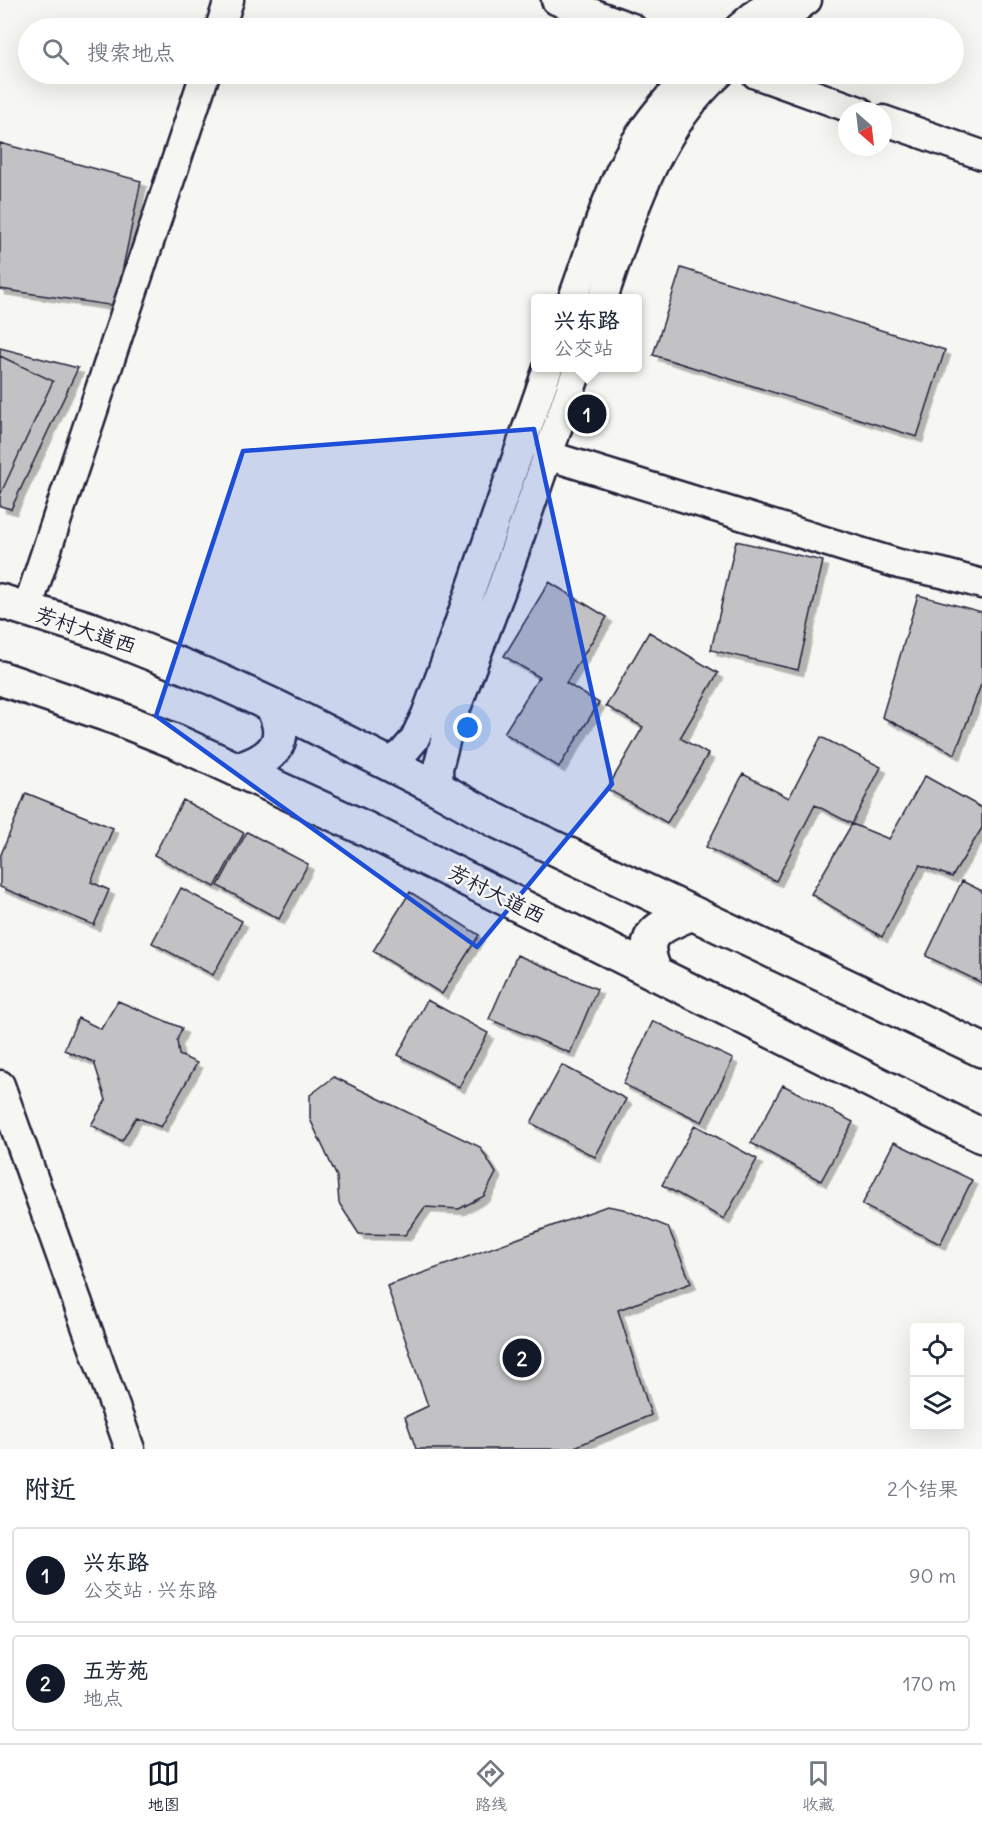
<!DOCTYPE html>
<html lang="zh">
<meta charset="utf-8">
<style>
:root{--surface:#fff;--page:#f6f6f7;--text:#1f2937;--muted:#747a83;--line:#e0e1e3;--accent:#111827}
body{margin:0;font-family:Delius,"LXGW WenKai TC",sans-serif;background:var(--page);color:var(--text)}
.controls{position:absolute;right:18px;bottom:18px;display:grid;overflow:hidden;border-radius:6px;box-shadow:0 6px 24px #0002}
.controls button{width:54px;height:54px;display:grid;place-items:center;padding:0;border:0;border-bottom:2px solid var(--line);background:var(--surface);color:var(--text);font:30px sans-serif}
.compass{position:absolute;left:838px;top:102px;width:54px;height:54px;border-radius:50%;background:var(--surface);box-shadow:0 6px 24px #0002;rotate:152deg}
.you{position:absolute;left:468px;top:728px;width:21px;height:21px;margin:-15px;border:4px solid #fff;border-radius:50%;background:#1a73e8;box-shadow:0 0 0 9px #1a73e833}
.badge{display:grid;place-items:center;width:39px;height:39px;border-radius:50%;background:var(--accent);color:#fff;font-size:20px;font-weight:700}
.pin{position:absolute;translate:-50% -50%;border:3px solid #fff;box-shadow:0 2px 6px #0006}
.popup{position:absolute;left:531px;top:294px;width:111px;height:78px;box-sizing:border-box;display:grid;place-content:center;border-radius:6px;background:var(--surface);filter:drop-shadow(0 2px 4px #0005);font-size:20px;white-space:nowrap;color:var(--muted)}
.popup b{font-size:22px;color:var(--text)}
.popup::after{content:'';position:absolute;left:50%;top:100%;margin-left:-12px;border:12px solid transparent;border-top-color:var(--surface)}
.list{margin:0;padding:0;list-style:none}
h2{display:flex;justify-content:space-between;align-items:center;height:78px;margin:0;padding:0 24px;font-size:26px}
h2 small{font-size:20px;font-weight:400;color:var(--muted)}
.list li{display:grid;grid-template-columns:39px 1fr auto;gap:18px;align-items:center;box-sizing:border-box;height:96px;margin:0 12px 12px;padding:0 12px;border:2px solid var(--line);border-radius:6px}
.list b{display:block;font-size:22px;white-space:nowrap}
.list p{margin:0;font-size:20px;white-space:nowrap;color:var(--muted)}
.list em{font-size:20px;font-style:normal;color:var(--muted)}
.icon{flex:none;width:33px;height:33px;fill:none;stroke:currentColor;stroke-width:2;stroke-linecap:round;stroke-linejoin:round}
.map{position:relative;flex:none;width:982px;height:1449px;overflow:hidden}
.search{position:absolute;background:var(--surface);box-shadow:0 6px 24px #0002;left:18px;right:18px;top:18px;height:66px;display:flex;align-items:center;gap:15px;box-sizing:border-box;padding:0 21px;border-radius:33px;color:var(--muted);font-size:22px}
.sheet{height:294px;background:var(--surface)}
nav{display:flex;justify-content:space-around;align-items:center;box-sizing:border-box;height:84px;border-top:2px solid var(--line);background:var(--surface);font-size:16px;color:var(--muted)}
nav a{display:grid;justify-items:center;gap:3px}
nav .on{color:var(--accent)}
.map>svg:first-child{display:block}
.building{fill:#c2c2c4;stroke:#22223b;stroke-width:1.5;filter:url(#shadow)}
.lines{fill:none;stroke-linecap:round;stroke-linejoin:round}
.minor-casing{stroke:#22223b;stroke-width:33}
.highway-casing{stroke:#22223b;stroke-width:38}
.minor{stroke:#f6f6f2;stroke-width:28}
.highway{stroke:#f6f6f2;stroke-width:33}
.marked{fill:#1d4ed8;fill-opacity:0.2;stroke:#1d4ed8;stroke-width:4.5;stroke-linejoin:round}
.labels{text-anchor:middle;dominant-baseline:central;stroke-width:5;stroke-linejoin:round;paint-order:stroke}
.street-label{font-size:21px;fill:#22223b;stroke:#f6f6f2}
</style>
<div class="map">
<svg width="982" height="1449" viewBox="0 0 982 1449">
<defs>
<filter id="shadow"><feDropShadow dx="5.5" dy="5.5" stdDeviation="0" flood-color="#0004"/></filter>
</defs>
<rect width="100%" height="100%" fill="#f6f6f2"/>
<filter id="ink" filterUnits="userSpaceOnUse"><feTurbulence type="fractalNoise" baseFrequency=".0167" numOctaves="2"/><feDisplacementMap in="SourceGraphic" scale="12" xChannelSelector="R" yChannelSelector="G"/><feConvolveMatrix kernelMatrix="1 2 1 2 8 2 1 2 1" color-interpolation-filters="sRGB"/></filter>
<g filter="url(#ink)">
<path class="building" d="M0,143L141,181L115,306L0,289Z
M681,268L945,350L917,437L653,355Z
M0,348L78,368L11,509L0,506Z
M0,356L53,381L0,495Z
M736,541L823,561L798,670L711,650Z
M549,582L607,617L566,683L599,703L559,767L504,733L539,677L504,656Z
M918,595L982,612V682L955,754L882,717Z
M649,632L718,673L680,738L708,754L667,823L607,789L643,727L606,706Z
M821,737L881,767L852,824L815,805L776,881L706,847L743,774L789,798Z
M925,776L982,808V828L952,877L920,865L882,937L811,894L852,824L889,839Z
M26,793L113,828L91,882L109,890L94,925L0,887V857Z
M183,800L244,833L215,887L154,855Z
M247,832L308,864L279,919L218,886Z
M962,881L982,891V983L926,956Z
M181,888L242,921L213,975L152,943Z
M410,892L479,935L442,994L373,951Z
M517,955L597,989L570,1053L489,1019Z
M427,1000L488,1033L459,1087L398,1055Z
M118,1001L182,1028L177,1040L179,1055L197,1063L161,1127L136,1117L122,1141L91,1125L106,1100L94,1062L64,1050L78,1018L101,1029Z
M653,1021L733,1059L702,1122L623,1084Z
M562,1065L626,1099L595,1157L531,1123Z
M334,1077L480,1147L496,1173L484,1196L459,1209L425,1207L405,1235L359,1234L339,1203L337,1177L310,1119V1095Z
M783,1085L853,1122L821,1181L751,1143Z
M695,1125L757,1159L724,1219L662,1185Z
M894,1142L972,1180L940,1244L862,1205Z
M607,1206L623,1209L668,1227L691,1283L618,1310L651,1415L570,1449H416L405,1417L428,1406L387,1286Z"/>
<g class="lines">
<defs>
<path id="minor" d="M556,0L632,28
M220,28L229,0
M739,28L772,0
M771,28L807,0
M756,74L859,111
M883,120L982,155
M573,298C592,247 607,192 634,145C650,118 670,96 691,74
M603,298C630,220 655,131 719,74
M547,455L899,564L942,573L982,584
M27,609L205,74
M388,763L402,754L414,740L426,715L445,664L548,368
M439,789L438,768L449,726L501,590L578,368
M0,1085L130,1449"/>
<path id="highway" d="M0,601L96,631L215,679L278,708L439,789L495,820L982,1050
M0,678L117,718L177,742L364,828L982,1136
M238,770C273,759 292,741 271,705
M656,974C637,932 658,928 692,913"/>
</defs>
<use href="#minor" class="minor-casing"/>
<use href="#highway" class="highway-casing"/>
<use href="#minor" class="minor"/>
<use href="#highway" class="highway"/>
</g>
</g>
<path class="marked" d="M534,429L612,784L477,947L156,716L243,451Z"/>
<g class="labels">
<g class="street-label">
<text transform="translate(86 630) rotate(19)">芳村大道西</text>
<text transform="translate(497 894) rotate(27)">芳村大道西</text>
</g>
</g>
</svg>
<div class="controls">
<button><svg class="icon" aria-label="locate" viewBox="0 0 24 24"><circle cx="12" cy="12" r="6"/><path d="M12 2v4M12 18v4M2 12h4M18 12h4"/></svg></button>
<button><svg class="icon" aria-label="layers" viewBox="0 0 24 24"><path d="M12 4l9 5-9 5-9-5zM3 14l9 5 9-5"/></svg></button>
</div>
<svg class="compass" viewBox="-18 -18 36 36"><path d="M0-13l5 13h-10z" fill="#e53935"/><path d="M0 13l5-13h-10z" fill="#747a83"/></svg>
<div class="you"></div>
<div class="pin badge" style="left:587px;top:414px">1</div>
<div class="popup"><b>兴东路</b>公交站</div>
<div class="pin badge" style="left:522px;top:1358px">2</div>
<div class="search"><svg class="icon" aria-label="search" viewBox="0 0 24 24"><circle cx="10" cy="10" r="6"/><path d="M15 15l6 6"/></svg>搜索地点</div>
</div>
<section class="sheet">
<h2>附近<small>2个结果</small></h2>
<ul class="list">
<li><span class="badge">1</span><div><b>兴东路</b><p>公交站 · 兴东路</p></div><em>90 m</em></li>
<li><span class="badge">2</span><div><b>五芳苑</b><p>地点</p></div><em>170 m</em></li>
</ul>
</section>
<nav>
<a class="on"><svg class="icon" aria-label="map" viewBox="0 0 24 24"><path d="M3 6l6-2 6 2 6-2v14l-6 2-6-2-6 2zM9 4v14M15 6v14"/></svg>地图</a>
<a><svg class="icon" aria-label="directions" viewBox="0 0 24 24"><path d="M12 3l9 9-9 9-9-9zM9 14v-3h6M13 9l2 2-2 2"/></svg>路线</a>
<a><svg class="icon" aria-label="saved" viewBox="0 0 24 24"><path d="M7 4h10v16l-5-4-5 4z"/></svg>收藏</a>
</nav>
